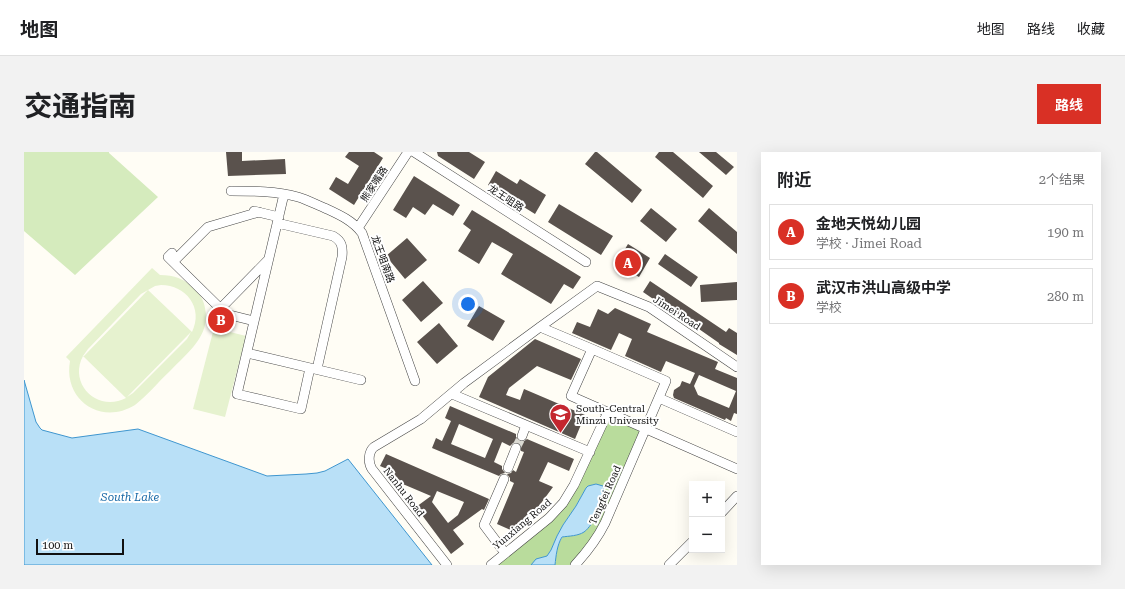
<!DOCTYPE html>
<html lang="zh">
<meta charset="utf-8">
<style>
:root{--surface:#fff;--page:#f2f2f2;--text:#202124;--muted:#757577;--line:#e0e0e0;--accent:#d93025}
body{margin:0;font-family:"Roboto Serif","Noto Sans SC",serif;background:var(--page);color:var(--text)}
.controls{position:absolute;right:12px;bottom:12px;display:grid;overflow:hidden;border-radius:0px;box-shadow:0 4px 16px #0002}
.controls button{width:36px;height:36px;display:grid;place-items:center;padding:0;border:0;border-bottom:1px solid var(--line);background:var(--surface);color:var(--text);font:20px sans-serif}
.scale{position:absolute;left:12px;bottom:10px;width:88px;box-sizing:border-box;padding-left:4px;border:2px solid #111;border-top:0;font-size:11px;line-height:14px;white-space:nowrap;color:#111;-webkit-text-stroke:3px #fff;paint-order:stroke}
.you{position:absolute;left:444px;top:152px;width:14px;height:14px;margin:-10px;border:3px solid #fff;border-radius:50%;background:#1a73e8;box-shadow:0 0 0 6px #1a73e833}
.badge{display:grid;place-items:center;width:26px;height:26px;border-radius:50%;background:var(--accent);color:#fff;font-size:13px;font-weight:700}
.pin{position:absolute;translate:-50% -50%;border:2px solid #fff;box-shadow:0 1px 4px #0006}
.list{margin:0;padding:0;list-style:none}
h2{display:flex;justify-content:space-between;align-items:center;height:52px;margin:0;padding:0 16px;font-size:17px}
h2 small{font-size:13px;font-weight:400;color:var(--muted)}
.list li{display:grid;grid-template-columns:26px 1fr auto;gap:12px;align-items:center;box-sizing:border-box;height:56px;margin:0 8px 8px;padding:0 8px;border:1px solid var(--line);border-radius:0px}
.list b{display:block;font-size:15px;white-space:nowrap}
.list p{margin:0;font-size:13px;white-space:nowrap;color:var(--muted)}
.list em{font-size:13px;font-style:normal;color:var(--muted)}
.map{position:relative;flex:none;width:713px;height:413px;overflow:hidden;border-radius:0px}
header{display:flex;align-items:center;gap:24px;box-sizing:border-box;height:56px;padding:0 20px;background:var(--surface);border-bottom:1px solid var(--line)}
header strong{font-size:19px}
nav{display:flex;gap:22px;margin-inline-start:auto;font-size:14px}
.intro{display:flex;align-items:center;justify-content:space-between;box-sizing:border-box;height:96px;padding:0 24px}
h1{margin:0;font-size:28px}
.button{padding:10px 18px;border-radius:0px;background:var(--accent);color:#fff;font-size:14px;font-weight:700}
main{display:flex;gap:24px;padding:0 24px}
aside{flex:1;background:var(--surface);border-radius:0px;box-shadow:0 4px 16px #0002}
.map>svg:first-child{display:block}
.green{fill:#d5ebbd}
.forest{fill:#b9dc9c}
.pitch{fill:#e6f2cf;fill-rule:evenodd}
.water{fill:#b9e0f7;stroke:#3f96cf}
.building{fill:#5a524d;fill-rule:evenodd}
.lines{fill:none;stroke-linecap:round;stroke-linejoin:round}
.minor-tunnel{stroke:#dbdad3;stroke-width:9;stroke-dasharray:9 4.5;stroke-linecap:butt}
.minor-casing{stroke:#444;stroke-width:10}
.minor{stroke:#fff;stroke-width:9}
.labels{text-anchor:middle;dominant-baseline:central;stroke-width:4;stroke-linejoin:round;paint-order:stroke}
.street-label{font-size:10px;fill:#111;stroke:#fff}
.poi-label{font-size:10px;fill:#111;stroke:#fff;text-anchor:start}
.water-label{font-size:11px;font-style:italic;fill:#1768a6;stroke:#fff}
</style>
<header>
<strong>地图</strong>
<nav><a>地图</a><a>路线</a><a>收藏</a></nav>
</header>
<div class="intro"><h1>交通指南</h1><a class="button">路线</a></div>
<main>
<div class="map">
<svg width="713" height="413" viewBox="0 0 713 413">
<rect width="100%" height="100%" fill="#fffdf5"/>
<path class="green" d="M0,0H85V1L134,45L51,123L0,79Z"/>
<path class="forest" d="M586,265L616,278V283L577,373L547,413H531C532,404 532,390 540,384C546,384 553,384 558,381C568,376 576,356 579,346L572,332L564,334L562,336L552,354L539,373L533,384L527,398L523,404L513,407L507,413H473L529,366Z"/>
<path class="pitch" d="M128,116L136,123C150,123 161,127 171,137C176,142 180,149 181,156C187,184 163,201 146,219C134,230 124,243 111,253C77,274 39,248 46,209L42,205ZM137,133C162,133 180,156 168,180L124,138L131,134ZM124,138L60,204H59L64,197L117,142ZM167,180L163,187L109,241L103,245ZM59,204L102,246C74,261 44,232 59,204Z
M190,176L222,184L201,265L169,257Z"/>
<path class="water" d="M0,228L12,270L16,276L18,278L48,286L114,277L243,324L282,322L293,321L301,319L324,307L408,413H0Z
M572,332L579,334C584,344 569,374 560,380C554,384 545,384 538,385C533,393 532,404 531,413H507L512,407L523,404L527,398L533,384L539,373L552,354L562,336L564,334Z"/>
<path class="building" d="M202,0H218V9L261,7L262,22L204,24Z
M325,0H350L359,6L330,53L305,37L312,25L324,32L335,14L321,5Z
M413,0H445L461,10L450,27L414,4Z
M571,0H573L618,38L608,51L561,12Z
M635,0H649L689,34L679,46L631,5Z
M675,0H692L710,15L702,23Z
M472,19L493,32L496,27L522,43L511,62L464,33Z
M390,24L436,53L429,64L409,52L401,63L389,55L382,66L369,58Z
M535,52L589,84L577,103L524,70Z
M627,56L653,77L642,90L616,69Z
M685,56L713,80V102L674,69Z
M448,58L557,125L549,137L540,132L527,152L477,122L489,102L468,90L455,112L434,99L447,78L439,72Z
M383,86L403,108L381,127L362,104Z
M604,92L626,106L615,125L592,112Z
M641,102L674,125L667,135L634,112Z
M399,129L419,151L397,170L378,148Z
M626,129L702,180L705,176L713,181V203L695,192V191L652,161L651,162L619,140Z
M713,130V148L677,150L676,133Z
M455,154L481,169L469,189L443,174Z
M591,156L627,172L623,180L694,210L691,217L713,226V262L710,261L707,269L702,266L701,268L650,246L649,243L650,238L656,234L658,229L666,232L671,221L642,209L637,220L601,204L608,187L595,181L587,198L548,181L553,170L566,175L574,157L584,162ZM675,223L712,239L705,256L674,243L670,234Z
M415,171L434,194L413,212L393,190Z
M511,187L557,207L547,228L513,214L485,236L482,243L496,248L500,237L561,263L551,287L455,245L464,225Z
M426,254L492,282V285L496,289L499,290L503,287L550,307L545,319L524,310L515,329L529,335L515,354L507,364L489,379L473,372L490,331L486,329V326L483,322L487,321L489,318L492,320L500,300L497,299V293L495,291L492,290L489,291L486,294L478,290L470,310L478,314V317L481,321L477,322L475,324L408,296L412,286L418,289L427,269L421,266ZM435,272L469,287L461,306L427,292Z
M362,302L465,347L460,358L458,357L429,378L440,392L427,402L392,355L407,344L367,327L369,324L361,320L363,317L356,314ZM413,339L440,350L434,363L424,371L408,350Z"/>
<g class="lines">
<path class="minor-tunnel" d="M492,296L498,284"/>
<defs>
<path id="minor" d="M390,0L562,110
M207,39C229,39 252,39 274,45C284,48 293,53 303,57C316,63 329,69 338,81L391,229
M260,42L213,242L277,257L286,216
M230,59L255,65
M253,71L309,84C318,89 319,95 318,105L293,217
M334,76L384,0
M148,101L144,105L202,162L230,169
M149,110L184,75L235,60
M196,157L244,108
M516,175L568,197L547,244L713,317
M223,201L337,228
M428,242L566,300
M635,246L713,280
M498,284L502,273
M484,316L492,296
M480,327L460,373L481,401
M698,360L713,344
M423,413L348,317C344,311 344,300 350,295L397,267L440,231L516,175L573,134L625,155L713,215
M467,413L525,366L539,351L550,333L584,260
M551,413C563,400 573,387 581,371L642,229L568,197
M645,413L668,390"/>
</defs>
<use href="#minor" class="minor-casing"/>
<use href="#minor" class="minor"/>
</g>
<defs>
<symbol id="university-pin" viewBox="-11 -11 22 30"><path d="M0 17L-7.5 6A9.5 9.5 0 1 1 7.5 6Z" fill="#c4262e" stroke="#fff"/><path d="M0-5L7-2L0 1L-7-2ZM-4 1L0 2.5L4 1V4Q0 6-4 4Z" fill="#fff"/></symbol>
</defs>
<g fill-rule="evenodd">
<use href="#university-pin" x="524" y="250" width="25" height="34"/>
</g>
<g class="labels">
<g class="street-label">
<text transform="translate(350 32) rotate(-57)">熊家嘴路</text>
<text transform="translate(482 46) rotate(33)">龙王咀路</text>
<text transform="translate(359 107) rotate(70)">龙王咀南路</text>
<text transform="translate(653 161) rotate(33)">Jimei Road</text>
<text transform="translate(380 340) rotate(52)">Nanhu Road</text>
<text transform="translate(581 343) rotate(-66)">Tengfei Road</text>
<text transform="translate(498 372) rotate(-40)">Yunxiang Road</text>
</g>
<g class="poi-label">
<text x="552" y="256">South-Central<tspan x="552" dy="12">Minzu University</tspan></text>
</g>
<g class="water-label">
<text x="106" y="345">South Lake</text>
</g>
</g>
</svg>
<div class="controls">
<button>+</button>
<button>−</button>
</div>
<div class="scale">100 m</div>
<div class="you"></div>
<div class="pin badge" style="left:604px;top:111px">A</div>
<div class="pin badge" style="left:197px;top:168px">B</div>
</div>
<aside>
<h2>附近<small>2个结果</small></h2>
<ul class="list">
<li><span class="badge">A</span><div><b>金地天悦幼儿园</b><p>学校 · Jimei Road</p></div><em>190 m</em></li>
<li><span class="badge">B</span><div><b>武汉市洪山高级中学</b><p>学校</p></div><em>280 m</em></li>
</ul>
</aside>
</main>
